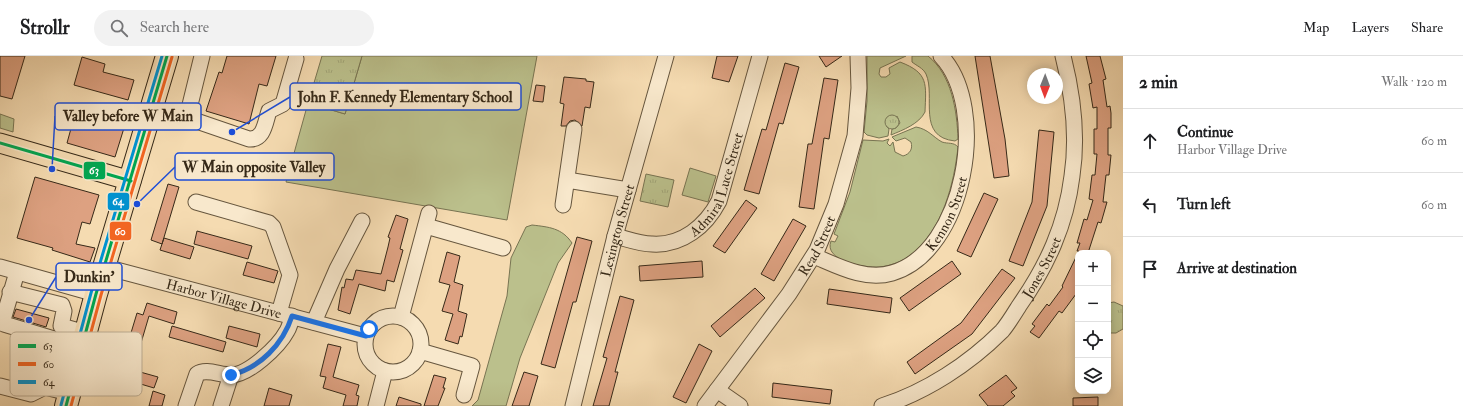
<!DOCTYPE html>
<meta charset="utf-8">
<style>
:root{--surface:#fff;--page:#f2f2f2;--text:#202124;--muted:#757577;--line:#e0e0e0}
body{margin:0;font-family:"IM FELL Double Pica",serif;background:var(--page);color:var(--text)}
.controls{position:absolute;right:12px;bottom:12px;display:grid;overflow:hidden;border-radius:8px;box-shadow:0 2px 10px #0003}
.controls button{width:36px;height:36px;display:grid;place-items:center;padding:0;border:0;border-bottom:1px solid var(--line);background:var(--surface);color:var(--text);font:20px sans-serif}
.compass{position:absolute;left:1027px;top:12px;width:36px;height:36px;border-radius:50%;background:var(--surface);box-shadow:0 2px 10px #0003;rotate:181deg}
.stop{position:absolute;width:12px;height:12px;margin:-9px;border:3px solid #1a73e8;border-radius:50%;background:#fff}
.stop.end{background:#1a73e8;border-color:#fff;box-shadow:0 1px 4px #0008}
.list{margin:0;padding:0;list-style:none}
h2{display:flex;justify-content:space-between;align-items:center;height:52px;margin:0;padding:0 16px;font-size:17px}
h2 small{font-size:13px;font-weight:400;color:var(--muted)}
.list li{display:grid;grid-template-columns:26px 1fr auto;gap:12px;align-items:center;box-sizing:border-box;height:64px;padding:0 16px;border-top:1px solid var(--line)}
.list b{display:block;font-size:15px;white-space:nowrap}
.list p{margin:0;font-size:13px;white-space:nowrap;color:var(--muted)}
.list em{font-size:13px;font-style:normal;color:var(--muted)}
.icon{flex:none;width:22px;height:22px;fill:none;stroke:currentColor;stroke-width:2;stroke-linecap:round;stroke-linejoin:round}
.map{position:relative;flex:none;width:1123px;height:350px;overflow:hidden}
header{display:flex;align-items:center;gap:24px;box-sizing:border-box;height:56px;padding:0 20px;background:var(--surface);border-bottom:1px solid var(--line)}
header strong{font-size:19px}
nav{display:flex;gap:22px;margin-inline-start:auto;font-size:14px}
.search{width:280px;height:36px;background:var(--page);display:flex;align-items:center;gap:10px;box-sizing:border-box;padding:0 14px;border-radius:22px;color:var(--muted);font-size:15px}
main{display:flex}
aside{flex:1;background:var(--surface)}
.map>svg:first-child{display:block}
.grass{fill:#bbc08c;stroke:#787452}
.park{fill:url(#park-tufts);stroke:#787452}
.building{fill:#dda181;stroke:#362918}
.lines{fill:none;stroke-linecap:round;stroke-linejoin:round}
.minor-casing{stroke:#66563e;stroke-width:17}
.major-casing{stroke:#362918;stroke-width:21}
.highway-casing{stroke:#362918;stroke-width:24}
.minor{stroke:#f8e8cc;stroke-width:15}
.major{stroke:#f5dbb1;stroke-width:19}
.highway{stroke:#f5dbb1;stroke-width:22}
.bus-1-casing{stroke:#f8e8cc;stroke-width:6}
.bus-2-casing{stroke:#f8e8cc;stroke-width:6}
.bus-3-casing{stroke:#f8e8cc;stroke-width:6}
.bus-1{stroke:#00a651;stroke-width:3}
.bus-2{stroke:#f26522;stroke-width:3}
.bus-3{stroke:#0092d0;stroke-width:3}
.route{stroke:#1a73e8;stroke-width:5}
.labels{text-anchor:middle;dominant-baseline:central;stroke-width:3;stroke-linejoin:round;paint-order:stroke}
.street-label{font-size:14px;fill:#362918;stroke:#f8e8cc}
.key{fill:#f8e8cc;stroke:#beaf96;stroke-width:1}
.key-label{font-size:11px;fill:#362918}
.leader{fill:none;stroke:#1d4ed8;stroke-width:1.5}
.callout-dot{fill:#1d4ed8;stroke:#f8e8cc;stroke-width:1.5}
.callout{fill:#f8e8cc;stroke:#1d4ed8;stroke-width:1.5}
.callout-label{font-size:15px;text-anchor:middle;font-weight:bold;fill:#362918}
.line-badge{stroke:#f8e8cc;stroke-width:1.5}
.badge-label{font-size:11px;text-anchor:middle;font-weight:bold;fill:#fff}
</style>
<header>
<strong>Strollr</strong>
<div class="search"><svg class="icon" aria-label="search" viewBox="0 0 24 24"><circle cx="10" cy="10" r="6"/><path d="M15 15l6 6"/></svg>Search here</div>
<nav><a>Map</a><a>Layers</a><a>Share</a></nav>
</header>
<main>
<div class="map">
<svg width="1123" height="350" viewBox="0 0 1123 350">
<defs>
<pattern id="park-tufts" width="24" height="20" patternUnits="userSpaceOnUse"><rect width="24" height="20" fill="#bbc08c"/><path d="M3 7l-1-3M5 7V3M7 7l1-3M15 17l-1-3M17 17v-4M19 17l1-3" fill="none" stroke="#a1a578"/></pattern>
</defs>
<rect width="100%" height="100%" fill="#f5dbb1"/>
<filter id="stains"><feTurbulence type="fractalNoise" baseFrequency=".005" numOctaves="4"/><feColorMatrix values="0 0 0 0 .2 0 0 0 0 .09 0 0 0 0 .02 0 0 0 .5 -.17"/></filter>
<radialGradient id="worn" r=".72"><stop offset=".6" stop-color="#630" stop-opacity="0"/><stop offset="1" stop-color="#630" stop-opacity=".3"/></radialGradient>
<path class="grass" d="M362,0H537L507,164L286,126L308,47L345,58Z
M867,0H906L880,12L879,18L881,21H886L890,18L889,12L900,6C929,17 926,28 925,56C919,68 903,74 891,79L892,73L896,72L900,67L897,60L886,70L889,73L888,80L879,82L867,79L864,76L867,45Z
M912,0H928C952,19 957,55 958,83L955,85C916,81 936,40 926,18C923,12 917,10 912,6Z
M0,58L14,63L13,76L0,72Z
M916,71C928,73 933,81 942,86C948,88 954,86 958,91C954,128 943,172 912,198C903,205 891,210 879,211C865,212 823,205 831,185L835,186L838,180L834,178L850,136L863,84L883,85L889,83L887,87L890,90L893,86L895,96L903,100C910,98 913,93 911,86L905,82L896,85L892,81Z
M690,112L716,120L708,146L682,139Z
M532,169C549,171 562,172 572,187L558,207L520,302L506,350H472L478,344L507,240L511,202L526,171Z"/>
<path class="park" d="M322,0H362L345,58L308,47Z
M885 66a7 7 0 1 1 14 0a7 7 0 1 1-14 0Z
M646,118L674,124L668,151L640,145Z
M1114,246L1123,250V273L1116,277H1108V247Z"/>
<path class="building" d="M0,0H25L12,43L0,40Z
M227,0H276L267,30L259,28L249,68L206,55L219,16L222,17Z
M717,0H738L729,26L712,22Z
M819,0H842L826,11Z
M975,0H990L1005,83L1009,120L994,122Z
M1086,0H1100L1106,23L1103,24L1107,51L1110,50L1111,57V72H1108V99H1111L1109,119H1106L1103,146H1107L1101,167L1098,166L1088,197H1078V230L1076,238L1062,257L1059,255L1039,282L1030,276L1035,270L1032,268L1047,248L1049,250L1063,231L1062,230L1079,195H1077L1080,187H1077L1084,163L1087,164L1093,144L1089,143L1092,119H1095L1097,98H1094V73H1097V51L1093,52L1089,28L1092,27Z
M82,1L105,8L103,16L134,24L128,44L74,29Z
M785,7L799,11L783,68L779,67L759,138L744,134L762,73L766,74Z
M564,21L586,23V25L594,26L590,52L585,51L582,70L575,64L570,65L566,70H561L564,48L560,47Z
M824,22L838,24L829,83L824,82L814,153L799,151L808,88H812Z
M536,29L545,30L543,46L533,45Z
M75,58L124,72L115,101L67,87Z
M1039,74L1054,76L1047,150L1023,210L1009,205L1032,146Z
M35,121L99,139L90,168L82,166L76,188L95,192L90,206L52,194L53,192L17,182Z
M168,128L179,131L162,188L151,184Z
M984,137L998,143L971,201L957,195Z
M746,144L757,152L725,197L713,190Z
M396,159L408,163L400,193L403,194L394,226L387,224L385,235L359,228L350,258L338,254L342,231L344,232L346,223L353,224L356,214L381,218L388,191L390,182L388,181Z
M793,163L806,170L774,225L761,218Z
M197,175L252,190L248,203L194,188Z
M577,181L592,185L576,246H573L555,312L541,308Z
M164,182L194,191L190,203L160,194Z
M447,196L460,200L454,226L463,229L458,255L467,258L462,281L460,280L458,288L445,284L453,258L442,255L450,229L439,226Z
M702,205L703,221L640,225L639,210Z
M952,205L961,218L909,255L900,242Z
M247,206L278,215L274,227L243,219Z
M1002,213L1015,222L972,278L915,318L907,306L961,267Z
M755,232L765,242L720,281L711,270Z
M829,233L892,242L890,257L827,248Z
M620,240L634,244L615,316H618L609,350H593L607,302L603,301Z
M147,247L177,256L174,268L149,260L133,314L158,321L154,332L124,323L127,312L121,310L137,257L143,259Z
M16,253L49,262L46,271L13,261Z
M172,270L226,286L223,296L169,281Z
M229,270L260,278L257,291L226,282Z
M328,288L341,291L333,321L359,329L356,339L359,340L357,350H343L346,339L323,332L326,321L320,320Z
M699,288L712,295L686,347L673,341Z
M524,316L538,320L529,350H512Z
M434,319L446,322L443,332H445L438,350H424Z
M1006,319L1017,332L1011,336L1015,340L1003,350H988L979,339Z
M773,327L832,334L830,348L772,341Z
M269,332L292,339L289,350H264Z
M153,335L165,339L162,350H149Z
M399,341L421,348V350H396Z
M1098,341V350H1073V342Z"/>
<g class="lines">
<defs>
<g id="minor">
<path d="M152,51C166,55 176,62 189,53L202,0"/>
<path d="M176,58L249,83C264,84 265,67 269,55L283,48L296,3"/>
<path d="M567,124L628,134"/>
<path d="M196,146L269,167L273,171L290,219L279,257"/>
<path d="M563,149L574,73"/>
<path d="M426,170L503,192"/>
<path id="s1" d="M615,180C627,183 640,188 652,188C682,190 706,170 719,145L760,0"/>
<path id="s2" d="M814,200C838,210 865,225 892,217C965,196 990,52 941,0"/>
<path d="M0,211L96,238"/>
<path id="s3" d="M105,211L365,280"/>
<path d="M17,216L3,264L4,268L57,284"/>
<path d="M10,236L62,249L64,255L61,270L86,277"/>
<circle cx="393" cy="288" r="28"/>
<path d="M401,261L429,157"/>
<path d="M314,266L337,213L362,165"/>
<path d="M41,284L56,289L45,331"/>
<path d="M420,295L472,310L464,339"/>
<path d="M0,330L31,338L45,331L69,337"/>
<path d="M717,334L740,350"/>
<path d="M186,350L197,318C206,312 220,319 230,319C248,320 279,290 287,275C290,270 291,265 292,260"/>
<path d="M221,350L231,319"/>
<path d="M376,350L385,315"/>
<path id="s4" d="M573,350L615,180L666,0"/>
<path id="s5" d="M705,350L789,238L817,194L836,148L855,80L859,32L858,0"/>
<path id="s6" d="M882,350C926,336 969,308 1002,275C1008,268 1014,258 1019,250C1047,210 1066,169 1072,120C1078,80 1073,39 1063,0"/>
</g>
<path id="major" d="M0,87L131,125"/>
<path id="highway" d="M66,350L96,238L167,0"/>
</defs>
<use href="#minor" class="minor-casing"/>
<use href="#major" class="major-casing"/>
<use href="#highway" class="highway-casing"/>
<use href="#minor" class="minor"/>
<use href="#major" class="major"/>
<use href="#highway" class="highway"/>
<defs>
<path id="bus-1" d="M0,87L131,125
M66,350L96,238L167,0"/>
<path id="bus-2" d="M71,350L101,239L172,1"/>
<path id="bus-3" d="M61,349L91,237L162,0"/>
</defs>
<use href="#bus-1" class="bus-1-casing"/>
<use href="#bus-2" class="bus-2-casing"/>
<use href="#bus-3" class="bus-3-casing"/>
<use href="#bus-1" class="bus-1"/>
<use href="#bus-2" class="bus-2"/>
<use href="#bus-3" class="bus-3"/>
</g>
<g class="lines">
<path class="route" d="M231,319C260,312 283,288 292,260L366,280L369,273"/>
</g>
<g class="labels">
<g class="street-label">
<text stroke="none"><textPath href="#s1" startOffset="136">Admiral Luce Street</textPath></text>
<text stroke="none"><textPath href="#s2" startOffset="166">Kennon Street</textPath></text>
<text stroke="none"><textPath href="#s4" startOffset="181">Lexington Street</textPath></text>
<text stroke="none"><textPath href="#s5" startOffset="196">Read Street</textPath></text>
<text stroke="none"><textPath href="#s6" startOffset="218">Jones Street</textPath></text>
<text stroke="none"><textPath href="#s3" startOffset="123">Harbor Village Drive</textPath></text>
</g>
</g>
<rect x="10" y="276" width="132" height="64" rx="6" class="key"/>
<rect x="18" y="288" width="18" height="4" fill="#00a651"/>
<rect x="18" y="306" width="18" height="4" fill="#f26522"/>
<rect x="18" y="324" width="18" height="4" fill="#0092d0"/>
<g class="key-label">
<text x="43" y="294">63</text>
<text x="43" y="312">60</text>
<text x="43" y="330">64</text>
</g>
<path class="leader" d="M232 76L290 41M52 113L55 60M137 148L175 111M29 264L56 221"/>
<g class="callout-dot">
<circle cx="232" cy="76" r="4"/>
<circle cx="52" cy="113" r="4"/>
<circle cx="137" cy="148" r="4"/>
<circle cx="29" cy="264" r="4"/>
</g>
<g class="callout">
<rect x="290" y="27" width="231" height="27" rx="4"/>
<rect x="55" y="47" width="146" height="27" rx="4"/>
<rect x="175" y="97" width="159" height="27" rx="4"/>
<rect x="56" y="207" width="66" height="27" rx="4"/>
</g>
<g class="callout-label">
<text x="405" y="46">John F. Kennedy Elementary School</text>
<text x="128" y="65">Valley before W Main</text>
<text x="254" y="116">W Main opposite Valley</text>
<text x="89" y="226">Dunkin'</text>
</g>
<g class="line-badge">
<rect x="83" y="105" width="23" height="19" rx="4" fill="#00a651"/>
<rect x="107" y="136" width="23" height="19" rx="4" fill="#0092d0"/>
<rect x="109" y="165" width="23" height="20" rx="4" fill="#f26522"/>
</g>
<g class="badge-label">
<text x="94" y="118">63</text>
<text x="118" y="149">64</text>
<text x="120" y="179">60</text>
</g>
<rect width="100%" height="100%" filter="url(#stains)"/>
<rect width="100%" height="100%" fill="url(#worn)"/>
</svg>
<div class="controls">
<button>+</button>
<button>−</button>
<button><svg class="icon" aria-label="locate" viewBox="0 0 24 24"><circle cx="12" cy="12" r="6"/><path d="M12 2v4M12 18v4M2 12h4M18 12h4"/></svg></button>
<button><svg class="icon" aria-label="layers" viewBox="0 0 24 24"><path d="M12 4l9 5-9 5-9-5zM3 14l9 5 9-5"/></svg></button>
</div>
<svg class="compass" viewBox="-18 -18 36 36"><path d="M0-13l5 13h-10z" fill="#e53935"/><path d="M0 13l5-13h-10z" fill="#757577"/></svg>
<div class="stop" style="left:369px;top:273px"></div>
<div class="stop end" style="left:231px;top:319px"></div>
</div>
<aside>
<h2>2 min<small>Walk · 120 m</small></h2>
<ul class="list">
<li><svg class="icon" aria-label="ahead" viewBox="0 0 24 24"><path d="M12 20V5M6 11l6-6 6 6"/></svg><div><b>Continue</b><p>Harbor Village Drive</p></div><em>60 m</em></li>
<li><svg class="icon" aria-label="left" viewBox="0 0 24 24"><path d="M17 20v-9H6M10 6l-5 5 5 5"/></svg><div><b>Turn left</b></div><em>60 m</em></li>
<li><svg class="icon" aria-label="arrive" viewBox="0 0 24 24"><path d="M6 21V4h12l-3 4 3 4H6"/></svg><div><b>Arrive at destination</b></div></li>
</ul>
</aside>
</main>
